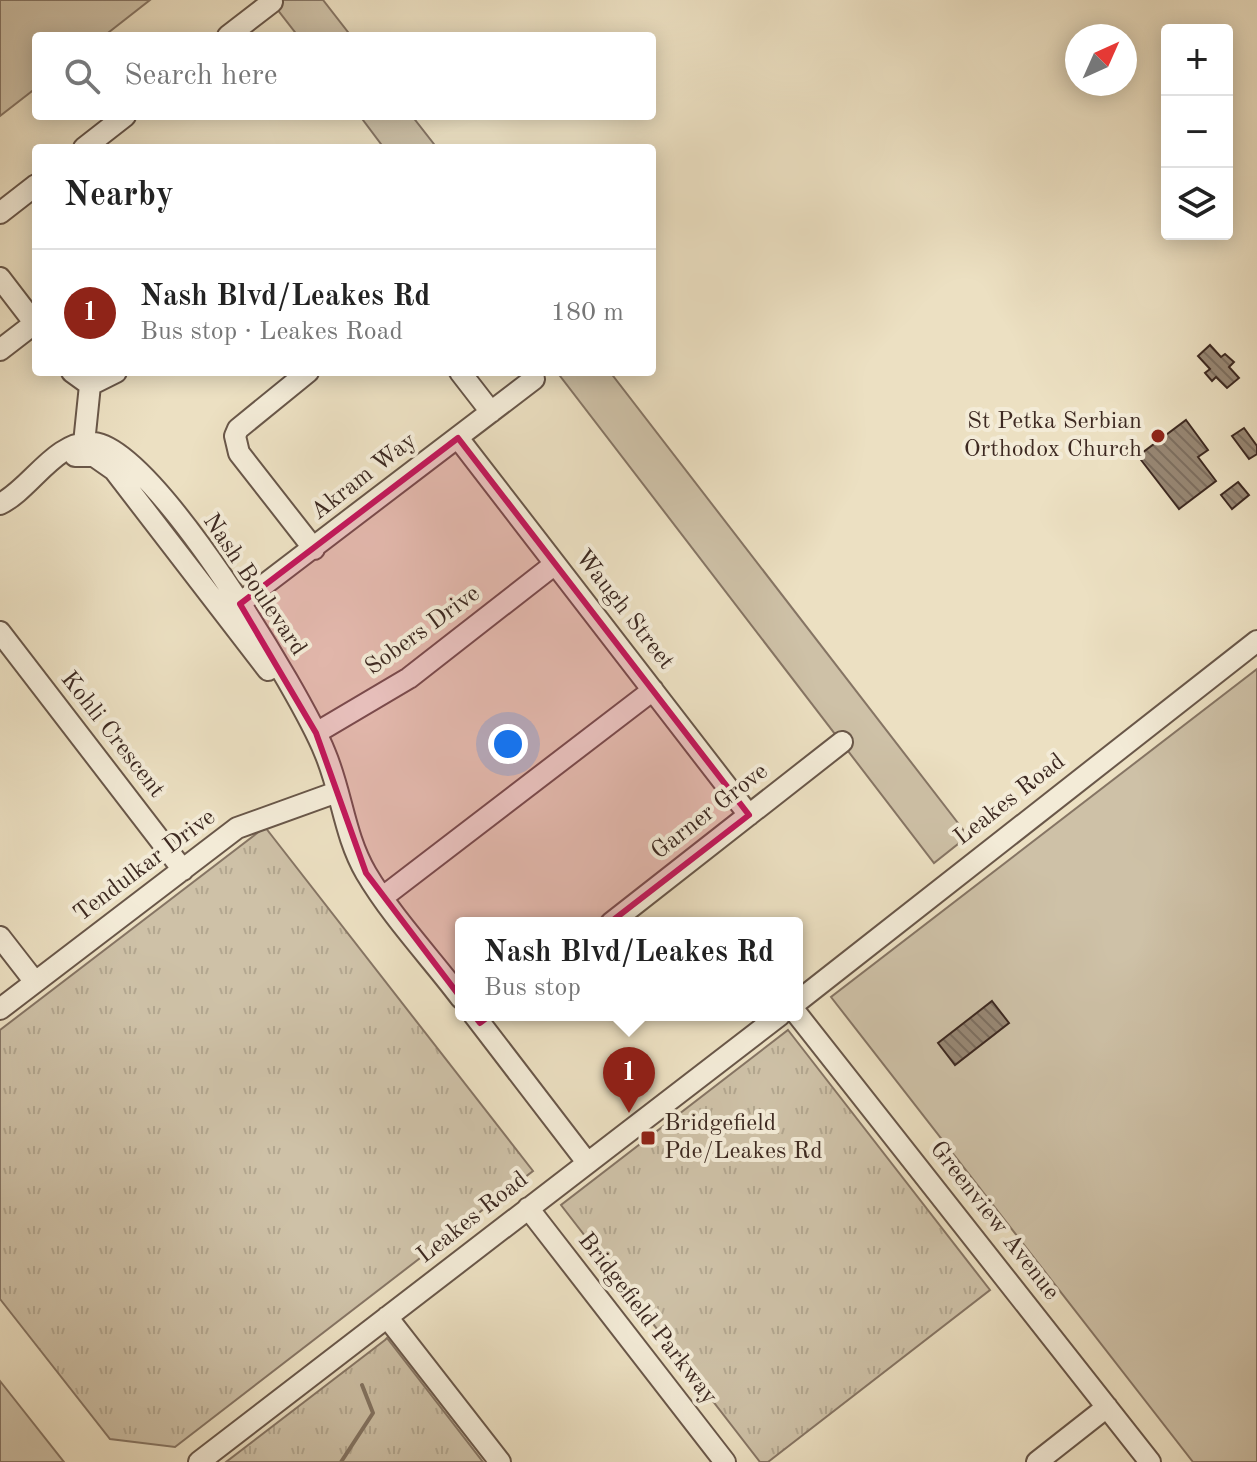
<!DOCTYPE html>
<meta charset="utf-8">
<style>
:root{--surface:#fff;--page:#f2f2f2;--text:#222;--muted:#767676;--line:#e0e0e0;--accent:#8f2418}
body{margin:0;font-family:"Old Standard TT",serif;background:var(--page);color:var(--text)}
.controls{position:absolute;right:24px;top:24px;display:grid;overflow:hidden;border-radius:8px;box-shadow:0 4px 20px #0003}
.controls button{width:72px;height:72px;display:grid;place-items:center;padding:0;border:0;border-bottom:2px solid var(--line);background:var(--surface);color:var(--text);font:40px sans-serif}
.compass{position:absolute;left:1065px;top:24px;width:72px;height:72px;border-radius:50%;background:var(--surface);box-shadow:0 4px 20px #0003;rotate:45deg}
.you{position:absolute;left:508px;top:744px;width:28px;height:28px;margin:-20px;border:6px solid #fff;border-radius:50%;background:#1a73e8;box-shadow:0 0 0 12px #1a73e833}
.badge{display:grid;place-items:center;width:52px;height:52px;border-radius:50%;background:var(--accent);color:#fff;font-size:26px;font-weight:700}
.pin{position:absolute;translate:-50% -66px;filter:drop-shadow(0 2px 4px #0008)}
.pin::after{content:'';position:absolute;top:42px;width:28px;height:24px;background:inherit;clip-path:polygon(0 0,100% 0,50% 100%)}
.popup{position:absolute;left:455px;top:917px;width:348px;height:104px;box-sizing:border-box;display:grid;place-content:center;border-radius:8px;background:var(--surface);filter:drop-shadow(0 2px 6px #0005);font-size:26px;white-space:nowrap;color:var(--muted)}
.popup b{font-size:30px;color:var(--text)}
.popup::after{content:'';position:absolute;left:50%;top:100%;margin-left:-16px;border:16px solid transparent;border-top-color:var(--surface)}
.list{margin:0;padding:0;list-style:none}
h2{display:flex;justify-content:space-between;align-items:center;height:104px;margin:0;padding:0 32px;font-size:34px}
h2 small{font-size:26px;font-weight:400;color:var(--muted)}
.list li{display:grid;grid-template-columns:52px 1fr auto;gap:24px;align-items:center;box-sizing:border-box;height:128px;padding:0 32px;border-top:2px solid var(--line)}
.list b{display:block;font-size:30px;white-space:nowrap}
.list p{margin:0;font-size:26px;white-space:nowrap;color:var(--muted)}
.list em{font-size:26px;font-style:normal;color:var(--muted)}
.icon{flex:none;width:44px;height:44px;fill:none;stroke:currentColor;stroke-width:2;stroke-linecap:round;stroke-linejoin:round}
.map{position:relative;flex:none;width:1257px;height:1462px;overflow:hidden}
.search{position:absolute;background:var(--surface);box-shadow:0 4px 20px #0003;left:32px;top:32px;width:624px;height:88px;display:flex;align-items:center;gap:20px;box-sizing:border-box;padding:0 28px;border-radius:8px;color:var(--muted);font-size:30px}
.panel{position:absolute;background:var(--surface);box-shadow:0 4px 20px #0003;left:32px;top:144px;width:624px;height:232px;border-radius:8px}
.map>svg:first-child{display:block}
.green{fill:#cec1a7;stroke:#867564;stroke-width:2}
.park{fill:url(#park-tufts);stroke:#867564;stroke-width:2}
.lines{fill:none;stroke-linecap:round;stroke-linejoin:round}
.stream{stroke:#827261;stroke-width:4}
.building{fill:url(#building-back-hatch);stroke:#3d2921;stroke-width:2}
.minor-casing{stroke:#695749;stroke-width:24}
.minor{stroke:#f3ebd7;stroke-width:20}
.marked{fill:#c2185b;fill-opacity:0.2;stroke:#c2185b;stroke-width:6;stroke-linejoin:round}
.poi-dot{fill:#8f2418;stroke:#f3ebd7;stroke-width:3}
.labels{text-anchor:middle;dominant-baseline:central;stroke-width:8;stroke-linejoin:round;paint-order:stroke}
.poi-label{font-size:24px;fill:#3d2921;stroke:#f3ebd7;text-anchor:end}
.street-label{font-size:24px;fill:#3d2921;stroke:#f3ebd7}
</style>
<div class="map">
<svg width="1257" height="1462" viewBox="0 0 1257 1462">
<defs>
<pattern id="park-tufts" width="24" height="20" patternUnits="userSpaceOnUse" patternTransform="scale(2)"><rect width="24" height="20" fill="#cec1a7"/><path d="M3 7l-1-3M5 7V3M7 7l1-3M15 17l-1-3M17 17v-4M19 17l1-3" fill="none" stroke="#b2a68f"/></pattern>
<pattern id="building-back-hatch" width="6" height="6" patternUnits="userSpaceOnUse" patternTransform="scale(2)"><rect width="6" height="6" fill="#988875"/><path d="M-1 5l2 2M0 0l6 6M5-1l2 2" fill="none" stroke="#7d6f60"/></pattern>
</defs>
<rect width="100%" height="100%" fill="#ece0c2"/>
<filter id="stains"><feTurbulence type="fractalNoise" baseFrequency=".0025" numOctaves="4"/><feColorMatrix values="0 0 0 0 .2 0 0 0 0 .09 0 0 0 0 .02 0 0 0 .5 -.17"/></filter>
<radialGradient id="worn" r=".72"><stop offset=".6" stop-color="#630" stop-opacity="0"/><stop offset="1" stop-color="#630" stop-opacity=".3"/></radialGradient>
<path class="green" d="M0,0H150L104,36H36V88L0,116Z
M270,0H323L351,36H298Z
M360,116H412L437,148H384Z
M557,372H610L968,836L934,863Z
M1257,669V1462H1193L831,997Z
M0,1381L64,1462H0Z"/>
<path class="park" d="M265,827L533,1171L175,1447L110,1439L0,1299V1030Z
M788,1030L990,1290L768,1462H760L561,1205Z
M387,1338L483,1462H226L385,1340Z"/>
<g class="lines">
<path class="stream" d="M341,1462L373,1413L362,1385"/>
</g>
<path class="building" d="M1210,345L1221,357L1225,354L1234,362L1229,367L1239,378L1227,388L1216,377L1212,381L1205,373L1210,369L1198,356Z
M1186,420L1208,450L1198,457L1216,481L1179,509L1138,456Z
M1244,428L1257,446V454L1249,459L1232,436Z
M1238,482L1249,495L1232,509L1221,495Z
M992,1001L1009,1023L955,1065L938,1043Z"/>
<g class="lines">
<defs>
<path id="minor" d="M228,36L272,2
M84,148L125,116
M0,213L36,185
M0,278L36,325
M0,350L35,323
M72,372L90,385L116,372
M308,372L238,429L235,436L239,453L314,549
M460,372L491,412
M458,438L749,815
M83,453L90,385
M75,456H94L114,470L268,670
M0,504C31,489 56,439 94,443C154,449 301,693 325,753C342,793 344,835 366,873C392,917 430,957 461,998
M231,610L534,379
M0,632L183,870
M316,733L409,678L555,564
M383,897L653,690
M611,923L842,742
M0,937L35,982
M797,1002L1257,641
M0,1009L237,828L337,792
M797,1014L1150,1462
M474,1015L586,1161
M528,1208L725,1462
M387,1317L500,1462
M199,1462L780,1015
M1037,1462L1107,1407"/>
</defs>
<use href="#minor" class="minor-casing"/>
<use href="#minor" class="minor"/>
</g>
<path class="marked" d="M458,438L749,815L480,1023L366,873L316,733L240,604Z"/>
<g class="poi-dot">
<circle cx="1158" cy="436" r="8"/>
<rect x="640" y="1130" width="16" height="16" rx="4"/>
</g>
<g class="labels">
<g class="poi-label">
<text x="1142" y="422">St Petka Serbian<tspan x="1142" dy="28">Orthodox Church</tspan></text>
<text x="664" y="1124" text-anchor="start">Bridgefield<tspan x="664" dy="28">Pde/Leakes Rd</tspan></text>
</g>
<g class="street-label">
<text transform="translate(364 477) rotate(-38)">Akram Way</text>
<text transform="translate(254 585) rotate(56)">Nash Boulevard</text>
<text transform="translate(624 610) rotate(52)">Waugh Street</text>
<text transform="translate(423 631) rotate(-36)">Sobers Drive</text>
<text transform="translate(112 735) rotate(52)">Kohli Crescent</text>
<text transform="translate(1010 800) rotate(-38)">Leakes Road</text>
<text transform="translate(710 812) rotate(-38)">Garner Grove</text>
<text transform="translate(145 866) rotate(-37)">Tendulkar Drive</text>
<text transform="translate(473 1218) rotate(-38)">Leakes Road</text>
<text transform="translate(994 1221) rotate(52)">Greenview Avenue</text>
<text transform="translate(647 1319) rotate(52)">Bridgefield Parkway</text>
</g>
</g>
<rect width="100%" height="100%" filter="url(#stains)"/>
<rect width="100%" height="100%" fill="url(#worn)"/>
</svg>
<div class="controls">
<button>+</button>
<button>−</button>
<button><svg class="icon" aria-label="layers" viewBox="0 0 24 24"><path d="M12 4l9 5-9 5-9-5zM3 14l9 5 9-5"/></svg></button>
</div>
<svg class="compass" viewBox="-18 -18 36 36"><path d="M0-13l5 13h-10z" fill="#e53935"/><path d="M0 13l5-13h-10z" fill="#767676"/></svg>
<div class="you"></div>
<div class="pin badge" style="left:629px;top:1113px">1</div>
<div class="popup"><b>Nash Blvd/Leakes Rd</b>Bus stop</div>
<div class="search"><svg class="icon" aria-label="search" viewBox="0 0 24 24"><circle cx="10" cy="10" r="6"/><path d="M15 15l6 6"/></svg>Search here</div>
<section class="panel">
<h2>Nearby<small></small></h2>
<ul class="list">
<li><span class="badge">1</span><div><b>Nash Blvd/Leakes Rd</b><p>Bus stop · Leakes Road</p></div><em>180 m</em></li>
</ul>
</section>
</div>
